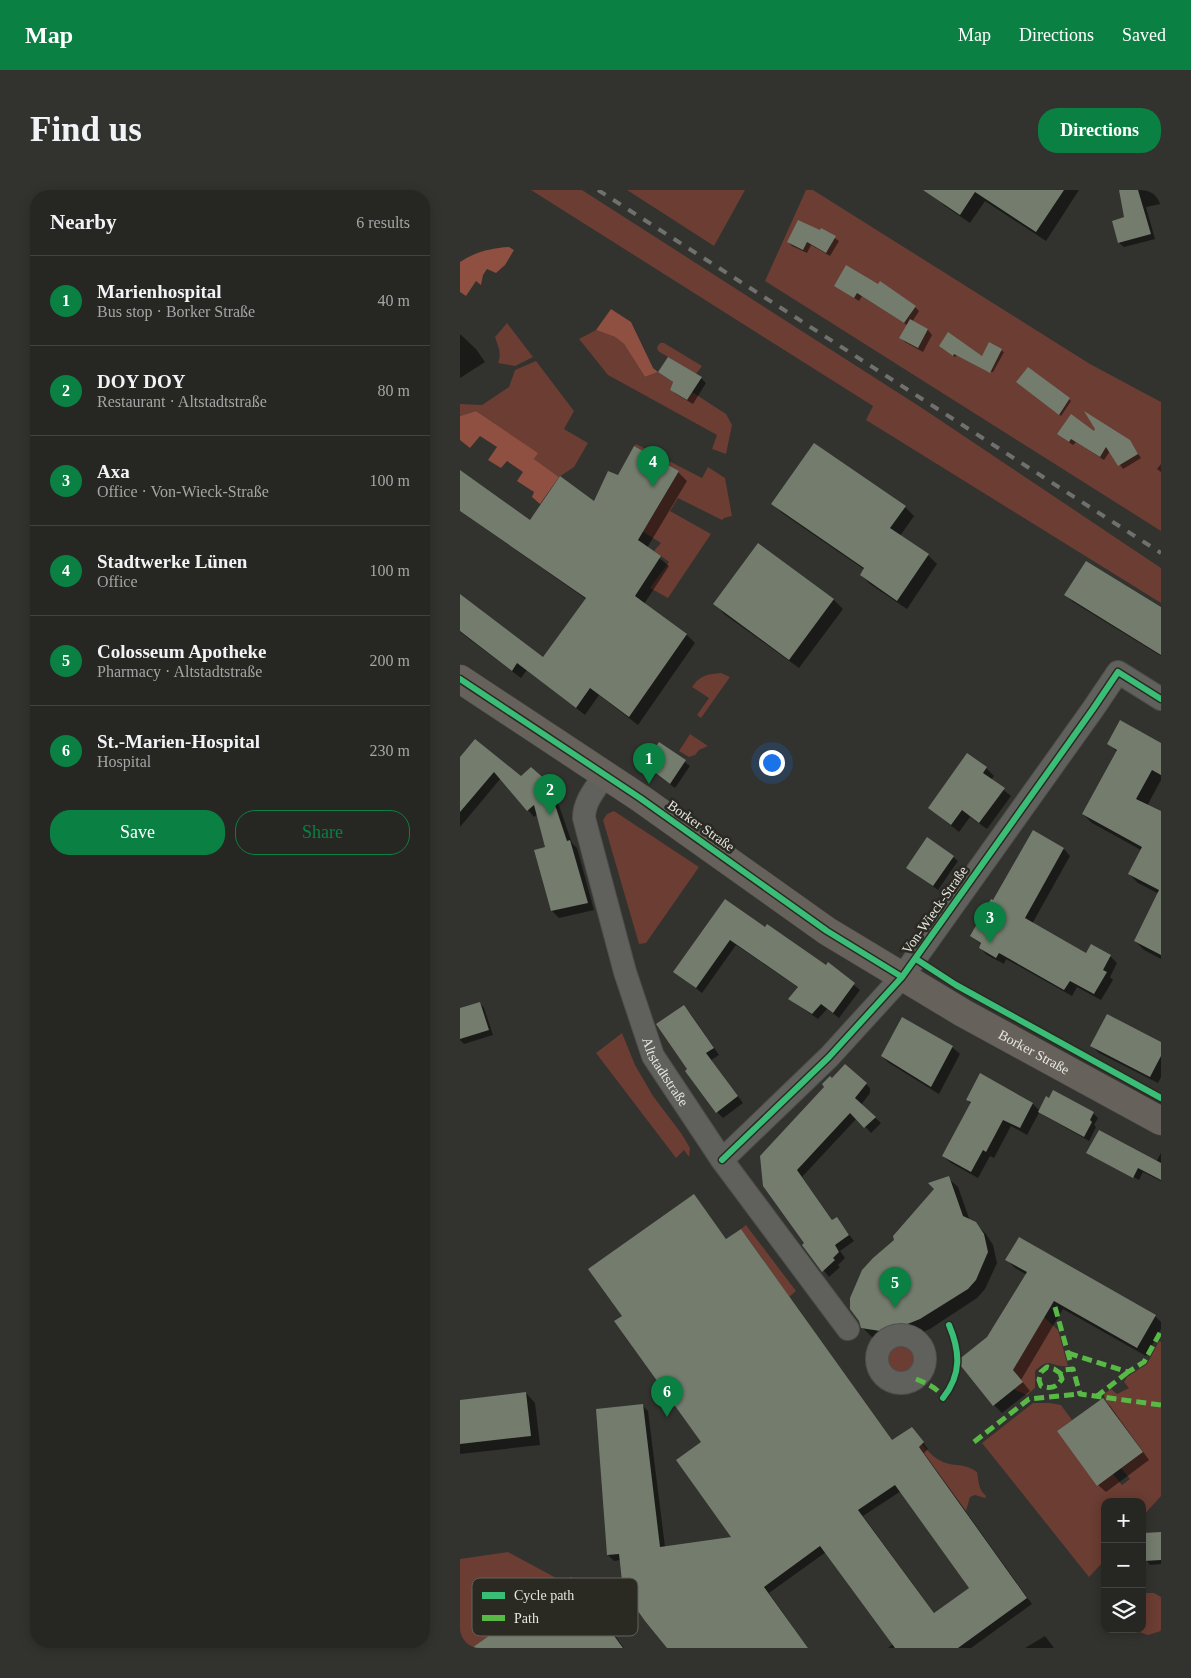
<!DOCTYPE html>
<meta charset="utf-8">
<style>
:root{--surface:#262622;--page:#32322f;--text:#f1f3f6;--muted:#a4a5a5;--line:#424340;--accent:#0b8043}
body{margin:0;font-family:"Times New Roman",serif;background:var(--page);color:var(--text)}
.controls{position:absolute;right:15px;bottom:15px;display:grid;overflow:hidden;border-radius:10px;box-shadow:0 2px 12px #0003}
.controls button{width:45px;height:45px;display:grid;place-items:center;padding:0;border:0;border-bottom:1px solid var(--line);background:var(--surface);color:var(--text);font:25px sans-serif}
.you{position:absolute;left:311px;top:572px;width:18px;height:18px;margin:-12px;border:4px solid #fff;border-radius:50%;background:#1a73e8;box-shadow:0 0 0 8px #1a73e833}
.badge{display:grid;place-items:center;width:32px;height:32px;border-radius:50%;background:var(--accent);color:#fff;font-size:16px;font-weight:700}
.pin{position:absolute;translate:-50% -41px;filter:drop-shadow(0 1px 2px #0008)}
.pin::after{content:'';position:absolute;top:26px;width:18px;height:15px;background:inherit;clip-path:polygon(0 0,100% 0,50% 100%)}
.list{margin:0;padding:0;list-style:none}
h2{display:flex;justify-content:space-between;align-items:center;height:65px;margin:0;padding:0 20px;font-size:21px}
h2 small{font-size:16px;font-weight:400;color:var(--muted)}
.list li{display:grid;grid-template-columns:32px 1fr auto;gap:15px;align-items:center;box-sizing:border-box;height:90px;padding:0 20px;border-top:1px solid var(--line)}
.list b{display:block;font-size:19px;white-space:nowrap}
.list p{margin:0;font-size:16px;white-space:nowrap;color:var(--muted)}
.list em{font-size:16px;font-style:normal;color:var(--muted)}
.actions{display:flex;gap:10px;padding:15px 20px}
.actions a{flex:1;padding:11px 0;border:1px solid var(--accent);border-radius:20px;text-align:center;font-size:18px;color:var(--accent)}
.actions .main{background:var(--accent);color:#fff}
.icon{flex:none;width:28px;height:28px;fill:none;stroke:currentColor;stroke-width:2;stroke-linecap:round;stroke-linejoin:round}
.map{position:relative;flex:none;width:701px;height:1458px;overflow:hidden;border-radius:20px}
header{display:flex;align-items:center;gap:30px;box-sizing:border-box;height:70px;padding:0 25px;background:var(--accent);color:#fff}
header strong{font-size:24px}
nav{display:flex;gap:28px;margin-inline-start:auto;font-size:18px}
.intro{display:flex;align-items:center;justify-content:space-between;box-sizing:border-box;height:120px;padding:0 30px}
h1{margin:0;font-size:35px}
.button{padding:12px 22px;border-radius:20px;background:var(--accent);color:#fff;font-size:18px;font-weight:700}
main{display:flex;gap:30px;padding:0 30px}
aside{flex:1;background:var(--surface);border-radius:20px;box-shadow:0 2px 12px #0003}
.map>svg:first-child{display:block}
.green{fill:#6b3d33}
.forest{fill:#8f4f41}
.shadow{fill:#0007;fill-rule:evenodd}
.building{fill:#737c6d;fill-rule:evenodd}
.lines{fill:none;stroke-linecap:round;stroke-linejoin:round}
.minor-casing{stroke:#4f4f4b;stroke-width:24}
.primary-casing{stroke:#4f4f4b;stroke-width:29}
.minor{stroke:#60605d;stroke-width:22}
.primary{stroke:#66625b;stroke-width:28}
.rail{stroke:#70706e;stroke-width:4;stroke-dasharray:9 9;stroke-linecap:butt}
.quiet{stroke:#58b947;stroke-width:5;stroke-dasharray:10 5;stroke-linecap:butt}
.cycleway-casing{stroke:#2a2a22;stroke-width:9}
.cycleway{stroke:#3abd76;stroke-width:6}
.labels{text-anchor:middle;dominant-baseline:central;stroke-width:5;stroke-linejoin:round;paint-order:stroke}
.street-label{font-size:14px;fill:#e6e6e1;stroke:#2a2a22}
.key{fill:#2a2a22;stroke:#62625b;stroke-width:1}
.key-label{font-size:14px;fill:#e6e6e1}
</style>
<header>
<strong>Map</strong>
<nav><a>Map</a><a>Directions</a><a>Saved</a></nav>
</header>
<div class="intro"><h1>Find us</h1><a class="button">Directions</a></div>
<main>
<aside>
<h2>Nearby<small>6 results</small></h2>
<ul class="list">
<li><span class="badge">1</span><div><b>Marienhospital</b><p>Bus stop · Borker Straße</p></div><em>40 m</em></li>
<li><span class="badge">2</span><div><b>DOY DOY</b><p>Restaurant · Altstadtstraße</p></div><em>80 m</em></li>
<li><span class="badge">3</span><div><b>Axa</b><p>Office · Von-Wieck-Straße</p></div><em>100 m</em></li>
<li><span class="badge">4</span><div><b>Stadtwerke Lünen</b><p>Office</p></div><em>100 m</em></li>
<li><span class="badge">5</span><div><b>Colosseum Apotheke</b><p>Pharmacy · Altstadtstraße</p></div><em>200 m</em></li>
<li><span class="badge">6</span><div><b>St.-Marien-Hospital</b><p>Hospital</p></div><em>230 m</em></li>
</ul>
<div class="actions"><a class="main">Save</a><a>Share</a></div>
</aside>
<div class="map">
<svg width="701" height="1458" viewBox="0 0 701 1458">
<rect width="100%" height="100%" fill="#32322e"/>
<path class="green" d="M71,0H122L462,218L701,378V413L406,230L413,216Z
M167,0H285L254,56Z
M346,0H353L630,174L701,212V341L305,91Z
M47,133L73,167L55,176L38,173C42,164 38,156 35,147Z
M136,140L155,147L164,154L185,187L198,182L213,192L210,200L227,210L232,202L266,224L272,235L266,264L252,259L257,245L148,185L119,149Z
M200,153H204L242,176L236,184L198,161L197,157Z
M76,171L114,221L104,239L128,253L114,277L99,287L74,269L77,263L16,221L0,226V214L22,215L49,197L55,180Z
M176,254L242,288L248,277L265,288L272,326L264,328L262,330L218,308L210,321L251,344L208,408L190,398L209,372L194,361L201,353L157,325L163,314L190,330L219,281L174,256Z
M261,483L270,487L241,528L237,525L249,508L232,497C240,485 248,484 261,483Z
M230,544L248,556L239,560L235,565L229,567L219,561Z
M154,621L239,677L186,753L179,754L143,630L147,624Z
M162,843L175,875L193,906L221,943L230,958L229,967L224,960L216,968L136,863Z
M286,1035L336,1101L329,1107L281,1039Z
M584,1127L598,1140L608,1176C591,1178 591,1166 575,1181V1198L567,1205L553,1199L562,1192L553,1180Z
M699,1151L701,1152V1306L682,1327V1312H645V1370L629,1387L522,1253L573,1213H590L601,1215L612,1230L597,1241L653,1284L662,1295L670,1289L661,1278L683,1262L645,1210L644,1204L651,1199L657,1204L669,1198L664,1192L667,1187L687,1174Z
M427 1169a16 16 0 1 1 32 0a16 16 0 1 1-32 0Z
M462,1254C468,1261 474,1268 483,1272C496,1277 505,1273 517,1282C519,1292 518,1299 526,1306L525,1308L515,1305L510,1307L506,1321L459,1257Z
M48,1362L100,1390L160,1458H0V1369Z
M682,1403H694L701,1407V1441L688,1445L669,1439H682Z"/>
<path class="forest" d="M49,57L54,60L45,75L36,83L27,79L23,85L21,95L16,91L6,106L0,102V72C15,62 31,58 49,57Z
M151,119L171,132L193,178L198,182L185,187L164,154L155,147L136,140Z
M16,221L78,263L74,269L99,287L80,314L72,307L74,302L57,291L63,282L47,271L41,278L28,270L37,257L20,246L10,258L0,250V226Z"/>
<path class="shadow" d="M480,0H619L586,51L525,11L510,33L485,16L475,7Z
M660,0H700L701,14L686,17L695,49L664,57L659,53L665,28Z
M362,40L379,51L370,66L351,55L347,63L332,56L328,52L360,42Z
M376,96L455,117L459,121L452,132L468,140L472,145L463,162L445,152L440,147L447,135L402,106L399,111Z
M0,144L16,159L25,172L0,188Z
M530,154L544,162L533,182H528L497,165L495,167L482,158L522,168Z
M200,182L241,188L246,193L233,214L216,204L211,199L214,193Z
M560,194L609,209L611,211L601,226Z
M634,243L669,251L681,268L663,279L650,261L644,270L616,252L613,255L603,248Z
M701,274V282L697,279Z
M0,281L71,332L135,313L158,286L218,282L227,291L187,358L209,376L184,414L227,445L235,453L178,535L139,505L125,525L67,480L61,488L0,442V405L83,468L126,409L0,321Z
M313,314L445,317L454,326L440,346L468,365L477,374L447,419L410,394L401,385L405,380L322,323Z
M606,405L701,419V466L613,412Z
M373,409L383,419L339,478L264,424L255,414Z
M199,553L230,576L215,598L190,579Z
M649,553L701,554V590L687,616L701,623V769L684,760L675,751L699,704L678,693L669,684L681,660L632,633L623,624L657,562Z
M507,565L526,578L534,586L531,590L551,606L527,639L510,627L499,642L469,618Z
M0,569L61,588L71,579L102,606L97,610L112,653L117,658L134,720L99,728L92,721L76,661L87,658L78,624L74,627L41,588L0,637Z
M573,642L604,659L610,666L572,734L626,765L632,756L650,766L657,773L650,787L653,790L641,810L617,797L612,806L546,769L544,774L527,765L520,758L522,755L511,746L534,712Z
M493,667L498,671L478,700L453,682Z
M266,710L305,739L366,776L368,774L400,800L379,828L367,819L358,829L336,814L330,809L339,798L276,755L242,803L215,782Z
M20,813L24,818L33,845L4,854L0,850V819Z
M224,817L230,823L259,865L251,870L283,913L263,928L257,922L229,880Z
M701,853V887L698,893L639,863L632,856Z
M492,857L500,864L479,904L429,873L422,866Z
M404,892L410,898V903L401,915L421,933L411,943L397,928L342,987L373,1031L377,1029L394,1051L380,1061L385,1068L378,1075L380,1077L369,1087L343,1055L346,1053L304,996Z
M507,909L573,914L580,921L590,910L633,923L638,928L634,935L636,937L629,951L585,926L580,921L567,945L551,936L534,968L530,966L518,988L491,973L483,966L511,914Z
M628,963L696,972L701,963V991L683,982L679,990L632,965V967Z
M488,988L498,997L510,1031L515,1033L526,1044L533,1055L537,1073L525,1099L517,1108L470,1139L450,1147L431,1150L412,1147L402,1137L435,1050Z
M234,1006L267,1050L280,1040L286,1046L432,1251L452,1238L457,1244L468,1259L464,1263L572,1414L511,1458H428L433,1454L366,1362L309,1403L348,1458H208L161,1370L154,1371L148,1365L138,1220L182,1215L188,1221L205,1357L274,1348L243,1252L164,1126ZM441,1301L510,1399L475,1424L403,1326Z
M547,1070L695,1126L701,1132V1139L686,1166L603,1119L561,1190L570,1201L542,1223L534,1215L528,1148L567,1085L555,1078Z
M66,1203L75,1213L80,1255L0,1264V1211Z
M643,1209L650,1216L689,1270L646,1302L638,1295Z
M701,1343V1374L690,1375L686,1370Z
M111,1388L121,1398L164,1458H29Z
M585,1446L594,1458H565Z"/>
<path class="building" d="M463,0H604L576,42L515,2L500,25Z
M659,0H678L691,44L658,53L652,31L664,27Z
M338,30L360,40L361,38L376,46L366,63L347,52L343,60L327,52Z
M386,75L418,94L420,91L456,116L444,133L397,103L394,108L374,96Z
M450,129L468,139L458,158L439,148Z
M488,142L522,166L529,152L542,159L530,183L494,164L493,166L479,156Z
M208,167L242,187L227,210L210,200L213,192L198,182Z
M568,177L610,208L599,225L556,192Z
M624,221L670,250L678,264L658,276L646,257L640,267L611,249L609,252L597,244L611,224L634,241L635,239Z
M354,253L446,316L430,338L469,364L437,411L400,385L404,378L311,314Z
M174,256L219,281L178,350L201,366L175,406L227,444L169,527L130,498L116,518L57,473L52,481L0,441V404L83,467L126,408L0,321V280L70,330L100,286L134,311L148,281L158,285Z
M298,353L374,409L329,470L253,414Z
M626,371L701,417V465L604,405Z
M660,530L701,553V585L692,580L676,609L701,621V765L674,751L699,700L668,684L682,657L622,624L657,560L647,554Z
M15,549L61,586L71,577L96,599L91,603L107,651L110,650L128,713L91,721L74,660L85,657L74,615L67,621L34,582L0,622V567Z
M199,552L226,570L210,594L184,574Z
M507,563L527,577L523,583L545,598L519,633L502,620L491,635L468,618Z
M573,640L604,658L565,728L626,763L631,754L651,765L643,780L647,782L634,804L610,791L604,800L539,763L536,768L519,758L521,753L510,746L531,709L533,710Z
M467,647L494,666L473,696L446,678Z
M265,709L305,737L307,734L366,775L368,772L395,793L373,823L361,814L352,824L328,809L338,797L270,750L236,798L213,782Z
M20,812L29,840L0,849V818Z
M224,815L254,858L246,863L278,906L256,923L225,881L227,879L196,834Z
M647,824L701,852V866L690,887L630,856Z
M442,827L493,856L471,897L421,866Z
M385,874L407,893L395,908L416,927L404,938L390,923L337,980L372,1030L377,1027L389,1045L375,1055L379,1062L373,1068L375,1070L362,1082L342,1055L344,1053L303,996L300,966L364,897L362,894L370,886L372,888Z
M520,883L573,913L560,938L543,930L526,962L523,960L511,982L482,966L511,912L506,910Z
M593,900L634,922L630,930L632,932L624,947L578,922L586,906L589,908Z
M639,940L701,973V990L678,978L673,988L626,963Z
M489,986L503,1026L516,1032L524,1044L528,1062L516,1090L508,1099L460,1129L440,1137L420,1141L401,1138L399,1131L390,1119V1108L402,1080L413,1068L434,1050L433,1046L474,999L468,993Z
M234,1004L266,1049L281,1039L432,1250L452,1237L464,1252L459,1257L567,1408L498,1458H435L360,1356L304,1397L348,1458H207L185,1431L163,1400L159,1364L147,1365L136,1219L183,1214L200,1357L271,1347L216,1270L241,1252L154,1131L162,1126L128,1079ZM435,1295L509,1398L474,1423L398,1320Z
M559,1047L696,1125L677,1158L594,1111L553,1180L563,1192L533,1216L497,1171L527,1147L567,1082L545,1070Z
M66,1202L71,1246L0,1254V1210Z
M643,1208L683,1262L637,1296L597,1241Z
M701,1342V1370L684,1371L683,1343Z
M111,1387L163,1458H12Z"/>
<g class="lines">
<defs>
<g id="minor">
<path id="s1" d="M145,585C136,598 124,611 124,628L165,782L193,866L262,970L388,1139"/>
<path d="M262,970L369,867L442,787L633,519L658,482L701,509"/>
<circle cx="441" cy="1169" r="24"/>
</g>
<g id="primary">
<path id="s2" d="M0,489L180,608L367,741L503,823L701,931"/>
</g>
</defs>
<use href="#minor" class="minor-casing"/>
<use href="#primary" class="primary-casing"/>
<use href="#minor" class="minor"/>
<use href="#primary" class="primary"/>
<path class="rail" d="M138,0L701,363"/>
<path class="quiet" d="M595,1117L611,1174
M608,1163L668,1182L684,1172L701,1141
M600,1183L602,1189C596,1198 592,1199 581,1196L579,1190L581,1182L587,1177L594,1179L600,1183L602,1180L613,1179L620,1204L701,1215
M456,1189C468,1194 480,1199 485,1211
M636,1207L668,1182
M514,1252L569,1209L620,1204"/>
<defs>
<path id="cycleway" d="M0,489L180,608L367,741L442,787
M456,769L496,795L701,908
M262,970L369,867L442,787L633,519L658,482L701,509
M483,1208C502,1184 500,1161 489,1135"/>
</defs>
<use href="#cycleway" class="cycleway-casing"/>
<use href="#cycleway" class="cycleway"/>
</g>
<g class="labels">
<g class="street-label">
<text transform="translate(241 636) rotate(35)">Borker Straße</text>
<text transform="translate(475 720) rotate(-55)">Von-Wieck-Straße</text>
<text stroke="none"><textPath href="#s2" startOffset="685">Borker Straße</textPath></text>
<text stroke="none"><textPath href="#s1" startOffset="316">Altstadtstraße</textPath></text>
</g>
</g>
<rect x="12" y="1388" width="166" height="58" rx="8" class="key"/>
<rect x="22" y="1402" width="23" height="7" fill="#3abd76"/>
<rect x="22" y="1425" width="23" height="6" fill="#58b947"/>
<g class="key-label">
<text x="54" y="1410">Cycle path</text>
<text x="54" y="1433">Path</text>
</g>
</svg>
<div class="controls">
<button>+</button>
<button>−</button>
<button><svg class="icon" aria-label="layers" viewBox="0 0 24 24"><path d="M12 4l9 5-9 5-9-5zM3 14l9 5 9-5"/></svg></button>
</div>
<div class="you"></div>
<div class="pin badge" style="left:189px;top:594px">1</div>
<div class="pin badge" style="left:90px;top:625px">2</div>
<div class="pin badge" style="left:530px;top:753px">3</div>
<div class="pin badge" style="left:193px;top:297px">4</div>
<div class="pin badge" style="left:435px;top:1118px">5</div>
<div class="pin badge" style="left:207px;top:1227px">6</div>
</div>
</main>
